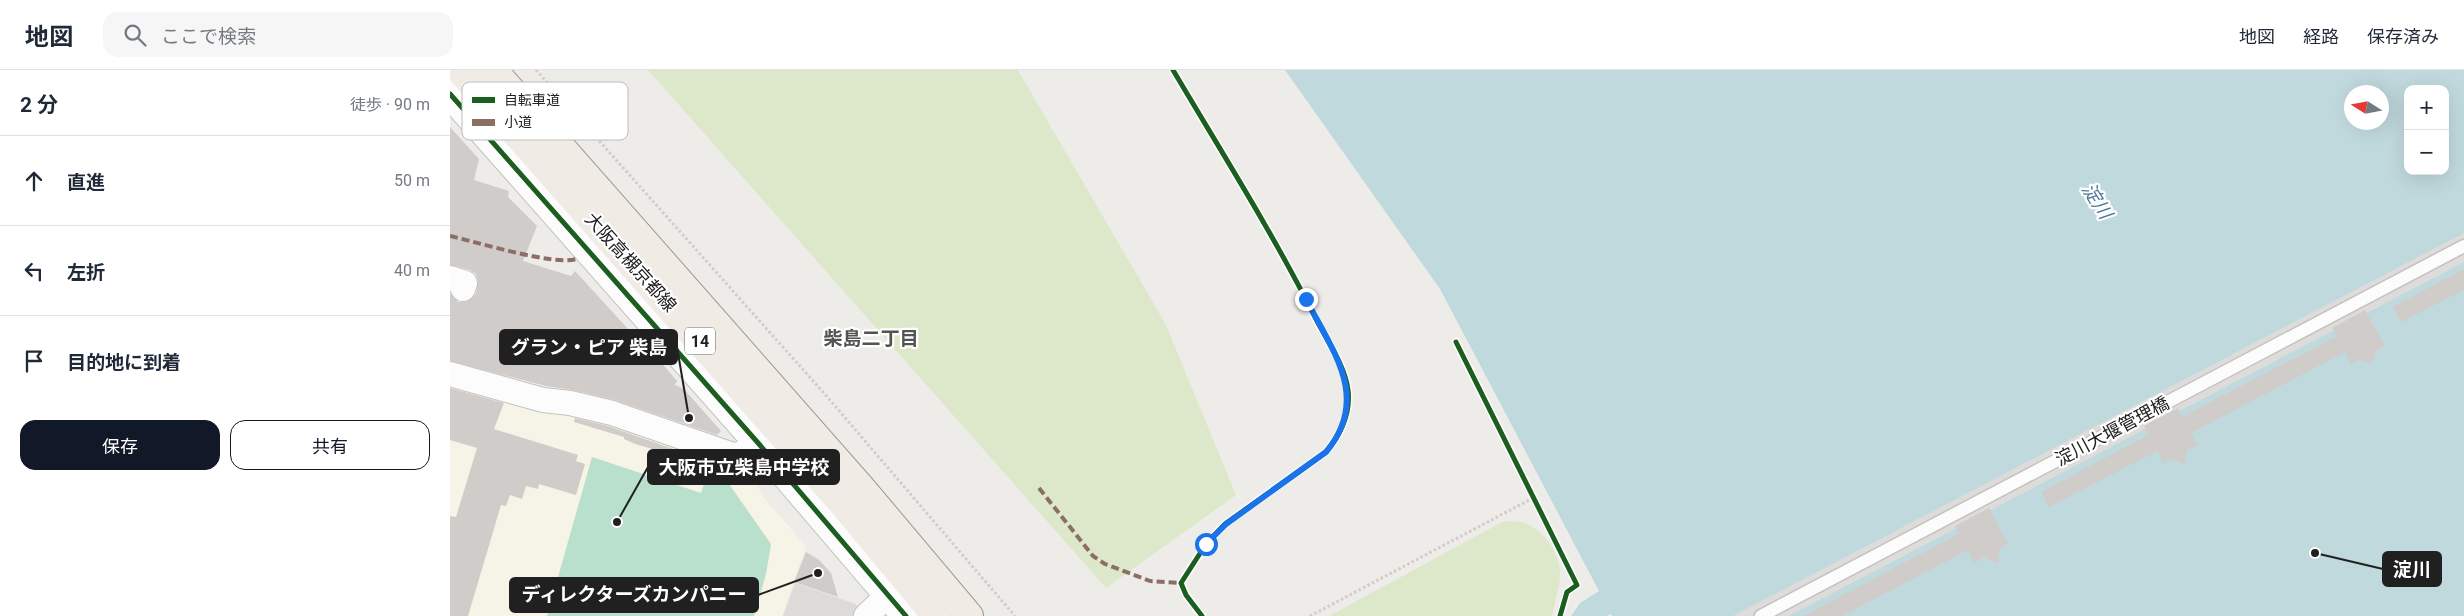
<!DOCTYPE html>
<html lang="ja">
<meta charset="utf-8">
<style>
:root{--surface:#fff;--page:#f6f6f7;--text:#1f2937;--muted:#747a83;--line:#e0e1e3;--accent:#111827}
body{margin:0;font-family:Roboto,"Noto Sans JP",sans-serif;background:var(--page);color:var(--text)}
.controls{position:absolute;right:15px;top:15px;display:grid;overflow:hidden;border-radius:10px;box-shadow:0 5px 20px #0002}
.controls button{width:45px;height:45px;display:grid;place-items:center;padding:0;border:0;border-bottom:1px solid var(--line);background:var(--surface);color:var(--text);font:25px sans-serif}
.compass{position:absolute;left:1894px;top:15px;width:45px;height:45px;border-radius:50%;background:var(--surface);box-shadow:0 5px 20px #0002;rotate:281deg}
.stop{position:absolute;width:15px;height:15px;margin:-11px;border:4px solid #1a73e8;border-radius:50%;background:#fff}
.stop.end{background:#1a73e8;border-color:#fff;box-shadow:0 1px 5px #0008}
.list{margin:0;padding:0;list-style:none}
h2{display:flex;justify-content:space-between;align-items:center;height:65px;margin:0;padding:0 20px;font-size:21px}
h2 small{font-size:16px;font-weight:400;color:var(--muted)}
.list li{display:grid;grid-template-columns:32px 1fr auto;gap:15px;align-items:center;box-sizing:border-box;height:90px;padding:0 20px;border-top:1px solid var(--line)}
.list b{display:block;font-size:19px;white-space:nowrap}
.list em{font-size:16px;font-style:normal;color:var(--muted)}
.actions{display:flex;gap:10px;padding:15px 20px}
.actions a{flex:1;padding:11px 0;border:1px solid var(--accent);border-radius:15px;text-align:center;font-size:18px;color:var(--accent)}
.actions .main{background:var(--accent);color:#fff}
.icon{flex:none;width:28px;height:28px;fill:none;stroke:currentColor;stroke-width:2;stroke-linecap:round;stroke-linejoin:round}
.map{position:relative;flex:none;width:2014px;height:546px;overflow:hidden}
header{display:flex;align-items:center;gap:30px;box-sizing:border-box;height:70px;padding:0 25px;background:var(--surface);border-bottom:1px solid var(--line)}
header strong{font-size:24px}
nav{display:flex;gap:28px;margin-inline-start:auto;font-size:18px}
.search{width:350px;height:45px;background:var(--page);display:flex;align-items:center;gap:12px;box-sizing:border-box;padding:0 18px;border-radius:15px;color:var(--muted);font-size:19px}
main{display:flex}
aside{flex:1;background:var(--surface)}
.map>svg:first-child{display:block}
.education{fill:#f6f4e6}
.grass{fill:#dde8cb}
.pitch{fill:#b9e0cc}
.parking{fill:#dcdbda}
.water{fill:#c0d9dd;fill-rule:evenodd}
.pier{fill:#dddcdb}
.building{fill:#cfccca}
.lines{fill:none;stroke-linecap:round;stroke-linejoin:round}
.service-casing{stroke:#c4c3c1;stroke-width:15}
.minor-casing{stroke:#c4c3c1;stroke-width:26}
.tertiary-casing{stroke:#c4c3c1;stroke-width:30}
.primary-casing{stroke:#a29788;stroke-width:30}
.path{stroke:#d6cac8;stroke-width:3;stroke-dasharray:2.5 2.5;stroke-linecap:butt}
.service{stroke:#fcfcfc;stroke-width:12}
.minor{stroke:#fcfcfc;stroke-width:24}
.tertiary{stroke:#fcfcfc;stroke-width:28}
.primary{stroke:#f1ebe6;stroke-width:28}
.quiet{stroke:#8d6e63;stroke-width:4;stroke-dasharray:8 4;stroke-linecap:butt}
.cycleway-casing{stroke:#fff;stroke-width:8}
.cycleway{stroke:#1b5e20;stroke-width:5}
.route{stroke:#1a73e8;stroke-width:6}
.labels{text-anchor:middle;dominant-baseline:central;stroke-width:4.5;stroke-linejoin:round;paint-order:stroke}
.shield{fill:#fff;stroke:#636363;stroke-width:1}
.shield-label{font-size:16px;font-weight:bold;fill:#202020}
.street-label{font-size:18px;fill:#202020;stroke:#fff}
.water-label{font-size:19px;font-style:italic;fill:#4f7897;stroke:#fff}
.neighbourhood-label{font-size:19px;font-weight:bold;fill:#535353;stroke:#fff}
.key{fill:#fff;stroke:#bcbcbc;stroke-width:1}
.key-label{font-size:14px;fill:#202020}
.leader{fill:none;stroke:#202020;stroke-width:2}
.callout-dot{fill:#202020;stroke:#fff;stroke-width:2}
.callout{fill:#202020;stroke:#202020;stroke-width:2}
.callout-label{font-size:19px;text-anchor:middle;font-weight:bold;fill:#fff}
</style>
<header>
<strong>地図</strong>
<div class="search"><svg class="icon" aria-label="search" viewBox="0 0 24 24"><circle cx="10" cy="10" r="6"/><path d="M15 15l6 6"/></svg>ここで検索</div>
<nav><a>地図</a><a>経路</a><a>保存済み</a></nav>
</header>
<main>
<aside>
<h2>2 分<small>徒歩 · 90 m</small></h2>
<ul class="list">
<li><svg class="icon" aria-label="ahead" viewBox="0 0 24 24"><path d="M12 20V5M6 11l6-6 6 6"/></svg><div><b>直進</b></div><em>50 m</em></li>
<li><svg class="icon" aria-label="left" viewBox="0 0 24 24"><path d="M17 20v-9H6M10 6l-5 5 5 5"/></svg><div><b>左折</b></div><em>40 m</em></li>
<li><svg class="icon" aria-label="arrive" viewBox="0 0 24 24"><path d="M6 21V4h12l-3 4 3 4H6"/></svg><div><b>目的地に到着</b></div></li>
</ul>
<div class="actions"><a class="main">保存</a><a>共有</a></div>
</aside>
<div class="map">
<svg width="2014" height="546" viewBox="0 0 2014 546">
<rect width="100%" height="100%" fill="#eeece9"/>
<path class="education" d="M0,311L114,344L121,340L296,394L313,427L356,476L332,546H0Z"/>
<path class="grass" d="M198,0H568L716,255L786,425L656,518Z
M1060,451C1086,450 1107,475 1110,500C1111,515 1105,531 1102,546H879L1052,452Z"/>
<path class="pitch" d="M142,387L251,423L257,406L279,414L321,474L316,504L304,546H97Z"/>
<path class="parking" d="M345,513L406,534L410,541L409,546H333Z"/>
<path class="water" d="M835,0H2014V546H1162L1161,544L1157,546H1121L1130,533L1149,521L990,219ZM1958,19H1995V101H1958ZM1902,22H1932V52H1902Z"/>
<path class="pier" d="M2014,163V192L1339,546H1283Z"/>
<path class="building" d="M0,57L29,89L24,110L59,121L58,127L87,156L73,191L121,206L125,201L190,272L182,280L209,290L227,311L225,315L234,319L271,361L267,365L165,330L123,320L96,316L0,291V223L8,232H16L26,224L28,211L26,204L20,200L0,195Z
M2014,199V220L1951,252L1943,237Z
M1915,240L1935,276L1926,281L1922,294L1910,290L1901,294L1895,282L1741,363L1747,375L1737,380L1734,394L1721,389L1713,393L1707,381L1599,437L1591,422L1698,365L1694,356L1728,338L1732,347L1887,266L1882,258Z
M0,318L54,333L44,359L128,385L126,391L135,394L126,425L89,414L88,419L76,416L72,429L60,425L56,436L51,435L18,546H0V446L6,447L27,378L0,370Z
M125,348L158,356L260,392L253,415L210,402L216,383L185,374L174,369V367L124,352Z
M1539,438L1558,474L1550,479L1548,494L1534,487L1524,493L1518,480L1392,546H1353L1509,464L1505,456Z
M356,482L369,490L381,503L388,527L344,512Z"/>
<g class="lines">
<defs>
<path id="service" d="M1311,546L2014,176"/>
<path id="minor" d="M0,208L15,213L13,219
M0,304L93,330L120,333L162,343L286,386L309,374
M416,546L438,525"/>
<path id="tertiary" d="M0,24L309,374L456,546"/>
<path id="primary" d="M10,0L393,434L486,546
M43,0L412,419L519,546"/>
</defs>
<use href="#service" class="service-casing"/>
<use href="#minor" class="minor-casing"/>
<use href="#tertiary" class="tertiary-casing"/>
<use href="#primary" class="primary-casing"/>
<path class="path" d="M86,0L373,322L565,546
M860,546L1083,428"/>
<use href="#service" class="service"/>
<use href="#minor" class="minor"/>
<use href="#tertiary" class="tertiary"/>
<use href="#primary" class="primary"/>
<path class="quiet" d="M0,166C27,172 104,196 126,189
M589,418L643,486L655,494L700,511L731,513"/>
<defs>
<path id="cycleway" d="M723,0C772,83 824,165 867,251C878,272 895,296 898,320C901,344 891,364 876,382L775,454L756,474L731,513L736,525L752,546
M0,24L309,374L456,546
M1006,272L1127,515L1117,522L1110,546"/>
</defs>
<use href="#cycleway" class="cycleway-casing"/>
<use href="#cycleway" class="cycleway"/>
</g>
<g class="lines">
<path class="route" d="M756,474L776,454L876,382C921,328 883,282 856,229"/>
</g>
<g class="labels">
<rect class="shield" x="235" y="257.5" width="30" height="27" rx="4"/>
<g class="shield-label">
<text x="250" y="271">14</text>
</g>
<g class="street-label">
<text transform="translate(181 192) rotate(48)">大阪高槻京都線</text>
<text transform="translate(1662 361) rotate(-28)">淀川大堰管理橋</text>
</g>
<g class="water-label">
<text transform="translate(1647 131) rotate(57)">淀川</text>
</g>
<g class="neighbourhood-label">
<text x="421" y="268">柴島二丁目</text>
</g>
</g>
<rect x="12" y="12" width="166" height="58" rx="8" class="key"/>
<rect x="22" y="27" width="23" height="6" fill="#1b5e20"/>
<rect x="22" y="49" width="23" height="7" fill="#8d6e63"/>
<g class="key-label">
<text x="54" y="35">自転車道</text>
<text x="54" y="57">小道</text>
</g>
<path class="leader" d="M239 348L227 277M167 452L198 397M1865 483L1933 499M368 503L308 525"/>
<g class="callout-dot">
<circle cx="239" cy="348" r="5"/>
<circle cx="167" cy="452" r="5"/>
<circle cx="1865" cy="483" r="5"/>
<circle cx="368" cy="503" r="5"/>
</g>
<g class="callout">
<rect x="50" y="260" width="177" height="34" rx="5"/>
<rect x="198" y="380" width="191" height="34" rx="5"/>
<rect x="1933" y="482" width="58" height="34" rx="5"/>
<rect x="60" y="508" width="248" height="34" rx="5"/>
</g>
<g class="callout-label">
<text x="139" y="284">グラン・ピア 柴島</text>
<text x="294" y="404">大阪市立柴島中学校</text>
<text x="1962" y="506">淀川</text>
<text x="184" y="531">ディレクターズカンパニー</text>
</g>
</svg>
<div class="controls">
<button>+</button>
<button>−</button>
</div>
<svg class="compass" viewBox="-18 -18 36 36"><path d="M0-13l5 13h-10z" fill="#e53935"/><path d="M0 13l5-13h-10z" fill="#747a83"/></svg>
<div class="stop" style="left:756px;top:474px"></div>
<div class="stop end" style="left:856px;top:229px"></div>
</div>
</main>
